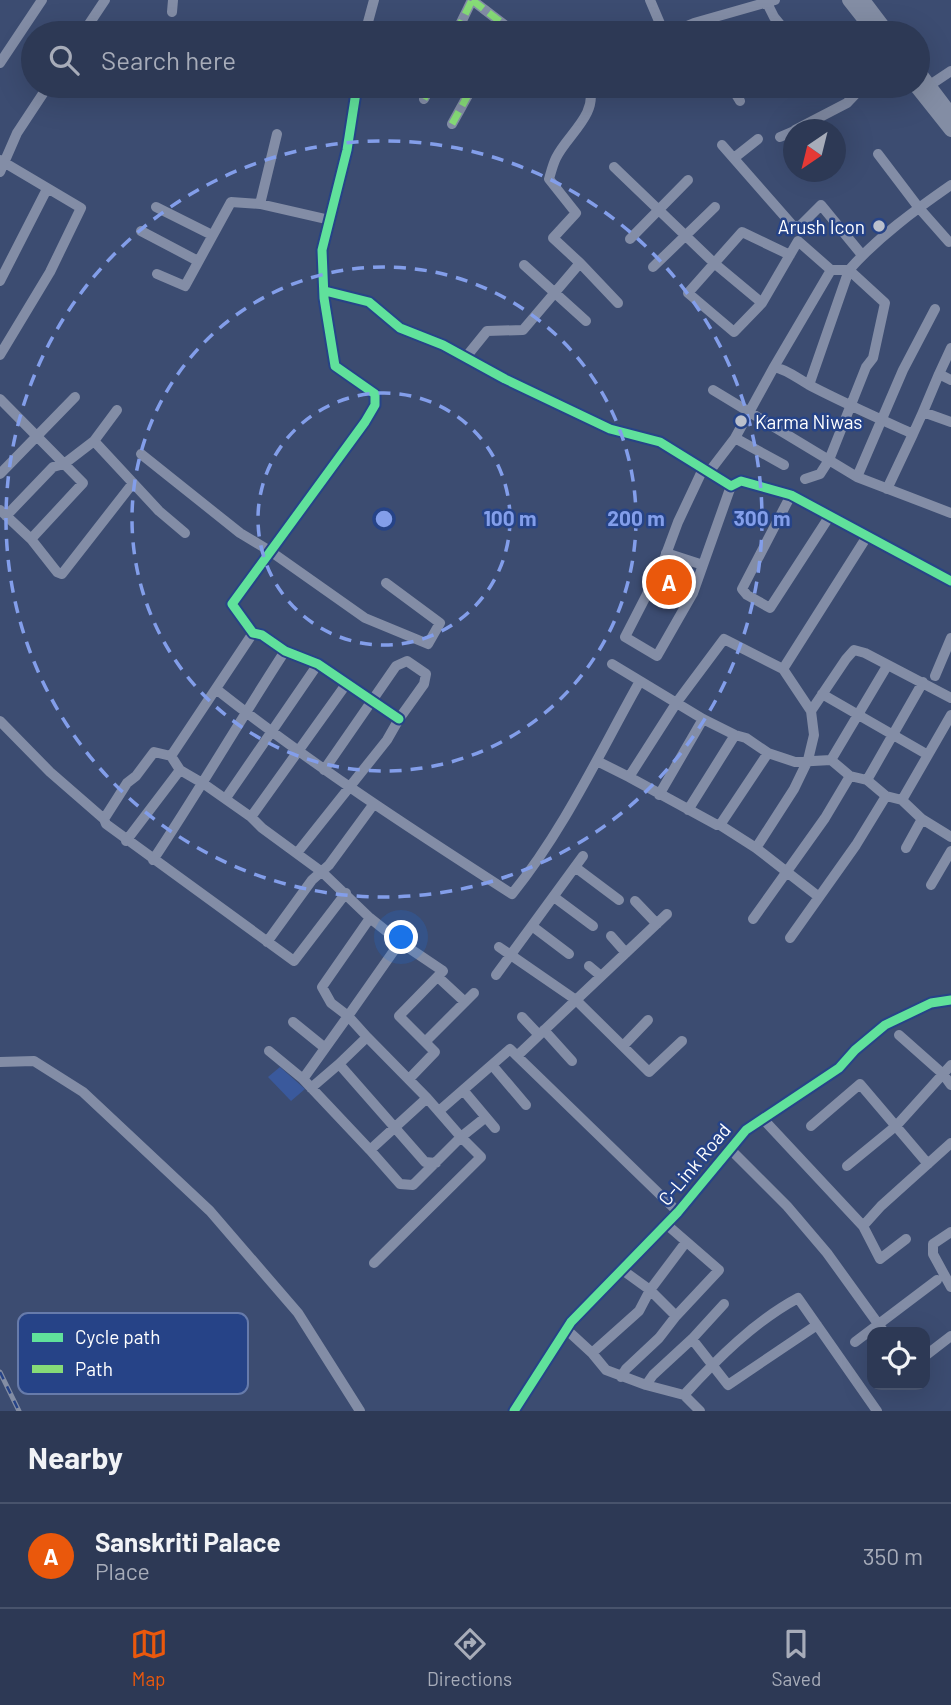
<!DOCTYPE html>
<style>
:root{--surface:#2d3955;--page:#35405b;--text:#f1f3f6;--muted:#a7acb9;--line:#48536c;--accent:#ea580c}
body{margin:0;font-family:Barlow,sans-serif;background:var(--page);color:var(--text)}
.controls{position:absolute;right:21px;bottom:21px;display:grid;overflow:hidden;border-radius:14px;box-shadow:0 7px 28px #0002}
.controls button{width:63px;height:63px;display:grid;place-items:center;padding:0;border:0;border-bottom:2px solid var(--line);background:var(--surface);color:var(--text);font:35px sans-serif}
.compass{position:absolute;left:783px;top:119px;width:63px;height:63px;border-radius:50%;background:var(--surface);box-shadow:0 7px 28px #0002;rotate:215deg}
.you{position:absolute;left:402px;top:938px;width:24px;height:24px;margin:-18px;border:5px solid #fff;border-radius:50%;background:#1a73e8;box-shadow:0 0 0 10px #1a73e833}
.badge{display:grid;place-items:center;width:46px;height:46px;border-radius:50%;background:var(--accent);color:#fff;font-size:23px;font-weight:700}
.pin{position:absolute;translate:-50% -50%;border:4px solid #fff;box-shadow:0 2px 7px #0006}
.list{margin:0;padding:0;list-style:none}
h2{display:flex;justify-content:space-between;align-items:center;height:91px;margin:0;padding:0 28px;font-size:30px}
h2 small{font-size:23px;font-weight:400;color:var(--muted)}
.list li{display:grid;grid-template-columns:46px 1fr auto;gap:21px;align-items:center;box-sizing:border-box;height:105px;padding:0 28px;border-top:2px solid var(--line)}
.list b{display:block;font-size:26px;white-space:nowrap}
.list p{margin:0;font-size:23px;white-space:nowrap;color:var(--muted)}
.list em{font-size:23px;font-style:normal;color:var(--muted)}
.icon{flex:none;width:38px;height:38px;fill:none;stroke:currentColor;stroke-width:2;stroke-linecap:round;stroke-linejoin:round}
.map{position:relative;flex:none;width:951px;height:1411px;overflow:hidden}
.search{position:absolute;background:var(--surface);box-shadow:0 7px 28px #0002;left:21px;right:21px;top:21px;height:77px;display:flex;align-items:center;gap:18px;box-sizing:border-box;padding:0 24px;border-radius:38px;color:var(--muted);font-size:26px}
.sheet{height:196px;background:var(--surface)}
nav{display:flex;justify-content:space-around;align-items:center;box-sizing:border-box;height:98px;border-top:2px solid var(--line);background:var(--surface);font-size:19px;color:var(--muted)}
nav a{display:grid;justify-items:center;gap:4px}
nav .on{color:var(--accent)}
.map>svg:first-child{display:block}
.green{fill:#3a599c}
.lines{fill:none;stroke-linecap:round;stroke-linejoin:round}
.minor{stroke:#838da6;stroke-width:10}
.highway{stroke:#838da4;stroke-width:14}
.rail-casing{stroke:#838da4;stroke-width:5}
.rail{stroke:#264387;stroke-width:2.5;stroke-dasharray:8;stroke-linecap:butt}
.quiet{stroke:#86db77;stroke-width:7;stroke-dasharray:14 7;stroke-linecap:butt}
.cycleway-casing{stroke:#264387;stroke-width:13}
.cycleway{stroke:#60e19b;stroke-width:9}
.ring{fill:none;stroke:#839eea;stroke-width:3.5;stroke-dasharray:12 9}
.poi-dot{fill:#bbc0cd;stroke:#264387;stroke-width:2.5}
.labels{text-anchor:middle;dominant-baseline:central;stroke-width:5;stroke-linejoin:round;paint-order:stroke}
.poi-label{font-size:19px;fill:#fff;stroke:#264387;text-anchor:end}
.street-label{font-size:19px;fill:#fff;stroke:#264387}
.key{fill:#264387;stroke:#677bab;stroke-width:2}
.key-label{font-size:19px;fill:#fff}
.centre{fill:#839eea;stroke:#264387;stroke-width:3.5}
.ring-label{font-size:21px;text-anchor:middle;font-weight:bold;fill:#839eea;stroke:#264387;stroke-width:5;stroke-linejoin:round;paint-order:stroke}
</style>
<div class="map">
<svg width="951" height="1411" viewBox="0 0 951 1411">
<rect width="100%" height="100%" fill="#3c4c71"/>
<path class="green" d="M669,560L695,570L684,599L657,586Z
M280,1067L305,1089L291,1101L268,1077Z"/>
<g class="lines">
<path class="minor" d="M472,0L515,33
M650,0L664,33
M767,3L774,17L787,33
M172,12L173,0
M83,33L105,0
M365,33L374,0
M456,33L472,0
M670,33L694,23L775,0
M0,63L42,0
M357,86L347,150L322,250L324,298L335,366L375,394V405L365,422L232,604L253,633L262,635L285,651L318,664L399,719
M731,86L740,101
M924,89L951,71
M424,99L431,86
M452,124L473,86
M795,130L847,103L863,86
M780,137L794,131
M722,145L794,227L801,225L821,205L862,255
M836,151L839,149
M878,154L919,208L949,242
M734,158L758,139
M0,160L81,208L50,272L0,355
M614,167L714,263L762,303
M0,172L17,133L48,86
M260,204L277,134
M156,207L212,235
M141,231L198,261
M630,239L688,180
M790,255L742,232L688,293L734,332L762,303L798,241L831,270
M580,263L618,303
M524,265L586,321
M653,267L715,207
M157,274L185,286L231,202L260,204L330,220
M0,281L47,189
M325,291L369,302L400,328L443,345L505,379L610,429L660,442L731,486L741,481L791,495L951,581
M466,357L487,331L523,330L580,263L553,238L576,213L549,179C551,172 553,164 556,158C567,135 599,114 589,86
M774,367L831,270H849L809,385
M939,374L951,348
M951,380L939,374L923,412L951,422
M713,390L857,477L951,513
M0,399L83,483L31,539
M913,434L923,412
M735,438L784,465
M94,441L159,511L185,533
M141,454L240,533L270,551L365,618L428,644L440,623L386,583
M703,469L678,522L662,565L625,637L657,656L693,593L731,486
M709,472L735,438L774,367C787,369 801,381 813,387C846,404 880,419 913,434L887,489
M0,474L75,397
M857,477L903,370L935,309
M805,479L820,474L829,460L866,367L873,358L885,303L849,270C878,237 915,210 951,185
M791,495L742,589L747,595L770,608L829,517
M0,510L31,539L57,572L62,574L133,483
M6,516L53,467L64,464L94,441L117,410
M666,553L703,565
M612,664L703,719L735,735L746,738L768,753L795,762L831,760L850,776L867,780L886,796L902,800L922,819L951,837
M783,669L866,538
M935,676L951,638
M216,689C311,764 411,829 512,894C564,830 600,752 640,681
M822,694L928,755
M811,711L846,659L854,650L865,653L951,698
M0,721L50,772L104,819L106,824L294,961L346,893
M171,756L253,633
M831,760L887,666
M597,761L629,777L717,825H720L756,848L819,897
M629,777L677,702L724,639L783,669L811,711L814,735L808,760L794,789L756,848
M867,780L923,682
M659,795L703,719
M226,798L318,664
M902,800L951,715
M688,810L735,735
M251,817L347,683
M104,819L127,783L136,776L154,752L171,756L180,770L204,784L251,817L262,828L322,872L370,918L400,942L443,971L399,1016L435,1052L409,1079
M720,825L768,753
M126,841L180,770
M906,848L922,819
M297,853L387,740L399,719L424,684L426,674L407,661L396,666L324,770
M153,860C199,791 240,720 285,651
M575,867L619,900
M931,885L951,851
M554,897L593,926
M635,901L657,924
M667,914L576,1000L649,1072L682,1041
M370,918L322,987L331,1003L348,1016L400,942
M753,919L825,818L850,776
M532,926L569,954
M611,936L626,953
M790,938L856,845L886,796
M267,942L312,880L329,865L373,805
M589,966L601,976
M496,975L583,856
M438,977L465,1002
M522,1017L539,1035
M293,1022L325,1048
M544,1030L572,1061
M899,1035L943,1074L951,1085
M367,1037L427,1098
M425,1042L474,993
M623,1046L648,1020
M269,1051L303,1079L348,1016L367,1037L339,1064
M517,1056L678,1212
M0,1062L34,1061L83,1092L210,1211L298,1313L360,1411
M492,1065L526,1105
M303,1079L370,1150L427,1098L461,1137L486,1117
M311,1088L339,1064L425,1162L436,1163
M463,1090L495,1128
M439,1111L510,1049L517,1056L576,1000L499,947
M763,1119L863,1226L881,1206L951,1143
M811,1126L860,1084L928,1164
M370,1150L400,1184L413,1185L461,1137L481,1157L374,1263
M731,1150L787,1206L827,1253L884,1332
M847,1166L897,1125L951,1065
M863,1226L880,1259L906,1239
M951,1232L933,1244V1254L951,1287
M621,1269L650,1290L676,1316
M567,1330L592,1353L606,1370L646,1385L684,1395L700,1411
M692,1339L728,1385L817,1325
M855,1342L937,1280
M592,1353L639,1311L650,1290L686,1242
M925,1356L951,1336
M621,1377L626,1369L659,1338L676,1316L719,1270L666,1224
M646,1385L653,1375L692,1339L724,1304
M684,1395C717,1359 755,1321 798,1298L877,1411
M514,1411L571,1322L678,1212L746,1130L839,1068L855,1050L885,1025L931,1003L951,1000"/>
<path class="highway" d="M849,0L875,33
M863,0L888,33
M918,71L949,112
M916,86L951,130"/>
<defs>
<path id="rail" d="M0,1372L19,1411"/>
</defs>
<use href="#rail" class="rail-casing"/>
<use href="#rail" class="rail"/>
<path class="quiet" d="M472,0L515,33
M456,33L472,0
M424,99L431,86
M452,124L473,86"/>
<defs>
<path id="cycleway" d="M357,86L347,150L322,250L324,298L335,366L375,394V405L365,422L232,604L253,633L262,635L285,651L318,664L399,719
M325,291L369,302L400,328L443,345L505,379L610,429L660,442L731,486L741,481L791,495L951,581
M514,1411L571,1322L678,1212L746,1130L839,1068L855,1050L885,1025L931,1003L951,1000"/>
</defs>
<use href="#cycleway" class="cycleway-casing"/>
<use href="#cycleway" class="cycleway"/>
</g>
<g class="ring">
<circle cx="384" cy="519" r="126"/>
<circle cx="384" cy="519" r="252"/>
<circle cx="384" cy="519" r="378"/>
</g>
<g class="poi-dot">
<circle cx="879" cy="226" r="7"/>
<circle cx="741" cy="421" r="7"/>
</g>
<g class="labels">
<g class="poi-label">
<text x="865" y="226">Arush Icon</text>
<text x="755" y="421" text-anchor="start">Karma Niwas</text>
</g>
<g class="street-label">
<text transform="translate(694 1164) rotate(-50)">C-Link Road</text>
</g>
</g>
<rect x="18" y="1313" width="230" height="81" rx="10" class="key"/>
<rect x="32" y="1333" width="31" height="9" fill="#60e19b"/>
<rect x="32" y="1365" width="31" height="8" fill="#86db77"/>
<g class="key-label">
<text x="75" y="1344">Cycle path</text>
<text x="75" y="1376">Path</text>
</g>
<circle cx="384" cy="519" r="10" class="centre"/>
<g class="ring-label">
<text x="510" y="526">100 m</text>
<text x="636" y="526">200 m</text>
<text x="762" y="526">300 m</text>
</g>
</svg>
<div class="controls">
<button><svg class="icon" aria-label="locate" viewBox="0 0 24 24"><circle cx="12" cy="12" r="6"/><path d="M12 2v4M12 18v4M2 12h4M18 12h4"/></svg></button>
</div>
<svg class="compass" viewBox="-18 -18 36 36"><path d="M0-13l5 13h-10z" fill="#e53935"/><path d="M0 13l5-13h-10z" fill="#a7acb9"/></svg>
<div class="you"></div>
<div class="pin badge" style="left:669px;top:582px">A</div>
<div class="search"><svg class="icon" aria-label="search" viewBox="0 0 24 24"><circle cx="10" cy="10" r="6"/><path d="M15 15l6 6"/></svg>Search here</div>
</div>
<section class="sheet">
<h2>Nearby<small></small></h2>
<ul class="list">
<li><span class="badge">A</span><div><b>Sanskriti Palace</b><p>Place</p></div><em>350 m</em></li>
</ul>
</section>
<nav>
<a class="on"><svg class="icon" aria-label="map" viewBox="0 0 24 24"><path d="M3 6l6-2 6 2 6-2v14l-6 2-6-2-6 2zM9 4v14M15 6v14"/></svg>Map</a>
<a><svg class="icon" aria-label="directions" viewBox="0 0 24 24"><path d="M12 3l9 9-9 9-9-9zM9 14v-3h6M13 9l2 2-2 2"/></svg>Directions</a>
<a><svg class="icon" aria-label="saved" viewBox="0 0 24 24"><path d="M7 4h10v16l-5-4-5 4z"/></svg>Saved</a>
</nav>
